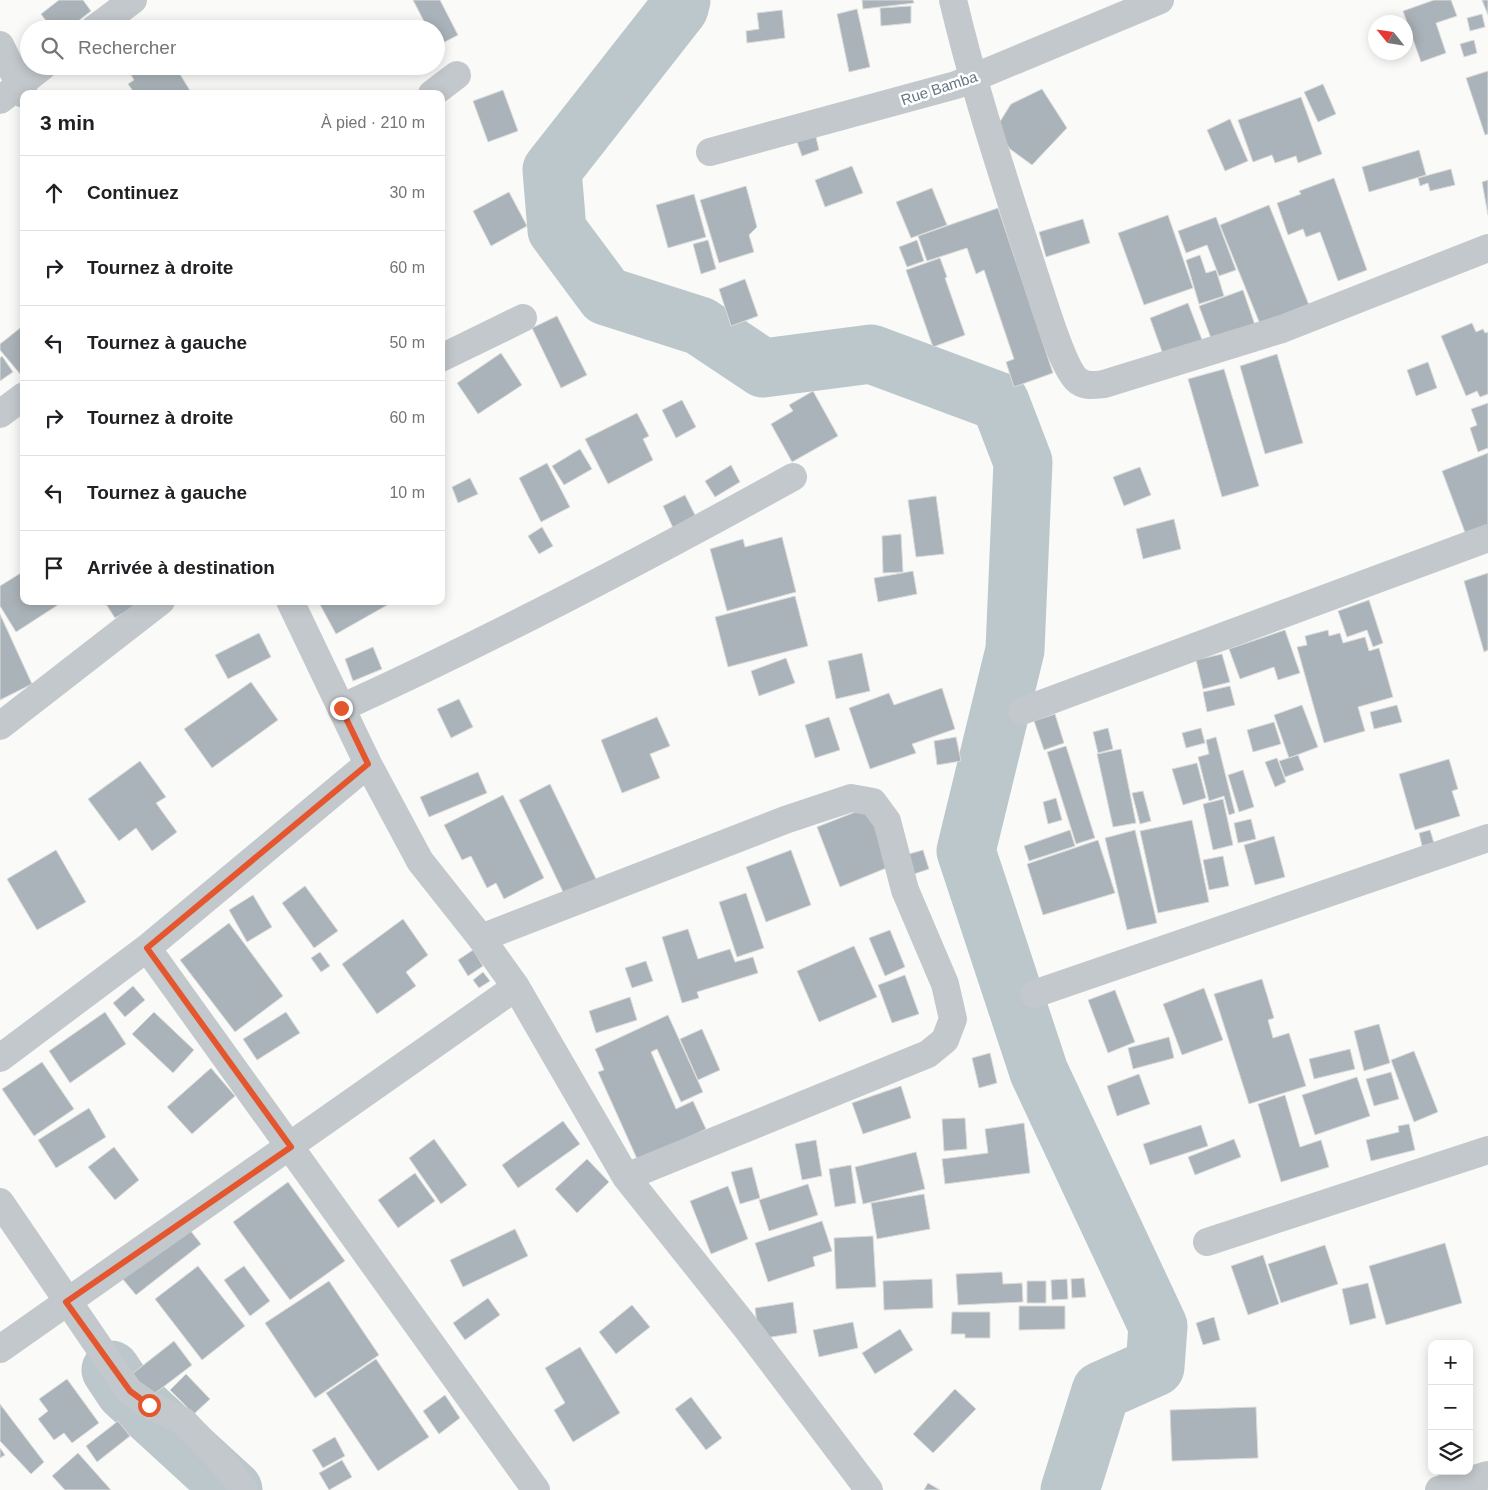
<!DOCTYPE html>
<html lang="fr">
<meta charset="utf-8">
<style>
:root{--surface:#fff;--page:#f2f2f2;--text:#202124;--muted:#757577;--line:#e0e0e0}
body{margin:0;font-family:Arial,sans-serif;background:var(--page);color:var(--text)}
.controls{position:absolute;right:15px;bottom:15px;display:grid;overflow:hidden;border-radius:10px;box-shadow:0 2px 12px #0003}
.controls button{width:45px;height:45px;display:grid;place-items:center;padding:0;border:0;border-bottom:1px solid var(--line);background:var(--surface);color:var(--text);font:25px sans-serif}
.compass{position:absolute;left:1368px;top:15px;width:45px;height:45px;border-radius:50%;background:var(--surface);box-shadow:0 2px 12px #0003;rotate:300deg}
.stop{position:absolute;width:15px;height:15px;margin:-11px;border:4px solid #e4572e;border-radius:50%;background:#fff}
.stop.end{background:#e4572e;border-color:#fff;box-shadow:0 1px 5px #0008}
.list{margin:0;padding:0;list-style:none}
h2{display:flex;justify-content:space-between;align-items:center;height:65px;margin:0;padding:0 20px;font-size:21px}
h2 small{font-size:16px;font-weight:400;color:var(--muted)}
.list li{display:grid;grid-template-columns:32px 1fr auto;gap:15px;align-items:center;box-sizing:border-box;height:75px;padding:0 20px;border-top:1px solid var(--line)}
.list b{display:block;font-size:19px;white-space:nowrap}
.list em{font-size:16px;font-style:normal;color:var(--muted)}
.icon{flex:none;width:28px;height:28px;fill:none;stroke:currentColor;stroke-width:2;stroke-linecap:round;stroke-linejoin:round}
.map{position:relative;flex:none;width:1488px;height:1490px;overflow:hidden}
.search{position:absolute;background:var(--surface);box-shadow:0 2px 12px #0003;left:20px;top:20px;width:425px;height:55px;display:flex;align-items:center;gap:12px;box-sizing:border-box;padding:0 18px;border-radius:28px;color:var(--muted);font-size:19px}
.panel{position:absolute;background:var(--surface);box-shadow:0 2px 12px #0003;left:20px;top:90px;width:425px;height:515px;border-radius:10px}
.map>svg:first-child{display:block}
.lines{fill:none;stroke-linecap:round;stroke-linejoin:round}
.river{stroke:#bbc7cb;stroke-width:59}
.building{fill:#aab3b9;stroke:#dcdcda}
.minor{stroke:#c3c8cc;stroke-width:28}
.route{stroke:#e4572e;stroke-width:6}
.labels{text-anchor:middle;dominant-baseline:central;stroke-width:5;stroke-linejoin:round;paint-order:stroke}
.street-label{font-size:15px;fill:#657683;stroke:#fff}
</style>
<div class="map">
<svg width="1488" height="1490" viewBox="0 0 1488 1490">
<rect width="100%" height="100%" fill="#fafaf8"/>
<g class="lines">
<path class="river" d="M681,0L679,8L552,170L557,230L606,296L700,326L763,368L871,354L1000,402L1023,462L1015,650L966,851L1039,1072L1158,1326L1155,1367L1101,1391L1070,1490
M111,1370L125,1391L233,1490"/>
</g>
<path class="building" d="M59,0H83L91,11L68,29H52L41,14Z
M413,0H440L458,35L437,46L436,29H428Z
M862,0H913L914,3L863,9Z
M1434,0H1451L1457,16L1436,23L1446,53L1421,62L1403,11Z
M1482,0H1488V15Z
M911,6V23L881,26L880,8Z
M857,9L870,67L849,72L837,14Z
M782,10L785,38L747,43L746,31L759,29L757,13Z
M1482,14L1485,27L1470,31L1467,18Z
M1474,40L1477,53L1464,57L1460,44Z
M126,66H175L192,94H135L128,84L134,80Z
M1488,71V134L1485,135L1466,78Z
M1323,84L1336,114L1318,122L1304,92Z
M1042,89L1067,128L1032,165L1010,149L996,128L1011,104Z
M503,90L518,131L488,142L473,101Z
M1301,97L1322,154L1298,163L1296,156L1275,163L1272,155L1253,162L1238,120Z
M1230,119L1248,161L1225,171L1207,130Z
M815,133L819,150L802,156L796,139Z
M1419,150L1426,175L1369,192L1362,167Z
M852,166L863,193L825,207L815,180Z
M1451,169L1455,185L1430,191L1428,183L1420,186L1418,178Z
M1334,178L1367,270L1338,281L1320,232L1306,237L1303,229L1288,235L1277,203L1301,194L1299,191Z
M1488,180V215L1482,182Z
M746,186L757,227L749,235L754,252L719,263L700,200Z
M932,188L947,225L911,238L896,202Z
M509,192L527,226L491,246L473,211Z
M694,194L706,237L668,248L656,205Z
M1269,205L1309,305L1260,324L1220,225Z
M998,208L1053,373L1014,387L1006,362L1014,359L984,270L976,274L967,248L927,261L918,236Z
M1168,215L1193,288L1144,305L1118,233Z
M1216,217L1236,270L1219,276L1207,245L1186,253L1178,231Z
M1083,219L1090,243L1046,257L1039,232Z
M708,240L716,269L701,274L693,244Z
M917,240L924,261L907,267L899,247Z
M1200,255L1206,273L1216,270L1224,296L1199,304L1186,260Z
M940,258L947,277L945,278L965,335L933,347L906,270Z
M745,279L758,316L731,326L719,289Z
M1243,290L1255,325L1212,341L1199,306Z
M1188,303L1204,345L1165,360L1150,318Z
M557,316L587,375L561,388L532,328Z
M1472,323L1476,332L1483,329L1485,333L1488,332V394L1480,397L1477,391L1466,396L1441,336Z
M24,325V373L21,375L0,350V344Z
M501,353L522,385L478,414L457,383Z
M1277,354L1303,443L1265,454L1240,366Z
M2,356L13,372L0,381V358Z
M1428,362L1437,388L1416,396L1407,370Z
M1224,369L1259,486L1222,497L1188,379Z
M813,391L838,436L792,462L771,424L793,411L789,405Z
M682,400L696,427L676,438L662,410Z
M1488,403V448L1478,452L1470,428L1477,425L1471,409Z
M637,413L649,436L643,439L653,460L608,484L585,439Z
M580,449L592,469L564,485L552,466Z
M1488,453V536L1469,543L1442,471Z
M547,463L570,507L541,522L519,478Z
M731,465L740,482L715,497L705,481Z
M1140,467L1151,495L1124,506L1113,477Z
M470,478L478,494L458,503L452,487Z
M685,495L697,519L674,530L663,506Z
M936,496L944,554L916,557L908,500Z
M1174,519L1181,549L1143,559L1136,529Z
M542,527L553,546L539,554L528,536Z
M901,534L903,572L883,573L882,536Z
M782,537L796,592L727,611L710,549L743,539L745,547Z
M24,571V601H64L16,632L0,606V586Z
M913,571L917,594L878,602L874,578Z
M1488,573V650L1484,652L1464,581Z
M795,596L808,646L728,667L715,617Z
M1369,600L1383,643L1373,647L1367,630L1347,637L1338,611Z
M104,601H136L138,604L115,618Z
M318,601H388L389,604L336,634Z
M0,614L32,684L0,700Z
M1285,630L1300,673L1278,680L1274,667L1240,679L1229,649Z
M1328,630L1329,636L1340,633L1343,643L1365,637L1369,651L1379,648L1393,697L1358,707L1365,731L1324,743L1297,647L1307,645L1305,636Z
M259,633L271,657L228,679L215,655Z
M373,647L382,669L353,681L345,659Z
M862,653L870,691L836,699L828,661Z
M1222,654L1230,682L1203,689L1196,660Z
M786,658L795,683L759,696L751,671Z
M251,682L278,720L212,768L184,729Z
M1230,686L1235,705L1207,712L1203,692Z
M942,688L955,729L912,744L916,753L870,769L849,708L889,693L894,705Z
M459,699L473,727L451,738L437,709Z
M1302,705L1318,747L1289,758L1274,715Z
M1397,705L1402,722L1374,729L1370,712Z
M1055,714L1064,743L1044,750L1034,721Z
M657,717L670,746L650,754L660,778L622,793L601,740Z
M829,717L840,750L815,758L805,725Z
M1274,722L1281,744L1253,752L1247,730Z
M1108,728L1113,749L1098,753L1093,732Z
M1201,728L1205,743L1186,748L1182,733Z
M956,737L961,761L937,765L934,741Z
M1216,737L1235,813L1229,815L1224,796L1209,801L1198,757L1209,754L1206,740Z
M1066,746L1095,838L1076,844L1047,752Z
M1121,749L1136,823L1113,827L1097,754Z
M1298,755L1304,770L1285,777L1279,761Z
M1277,758L1286,782L1275,787L1265,762Z
M1449,759L1458,789L1452,791L1460,816L1415,830L1399,774Z
M140,761L166,797L156,803L177,832L152,851L136,828L119,841L88,799Z
M1197,763L1206,798L1183,805L1172,769Z
M1243,770L1254,807L1239,812L1228,775Z
M478,772L487,793L429,817L420,797Z
M550,784L597,881L565,896L519,800Z
M1143,791L1151,821L1140,824L1132,793Z
M503,795L544,878L504,899L496,883L487,888L471,856L462,860L444,825Z
M1056,798L1062,820L1048,824L1043,802Z
M1223,799L1233,845L1213,850L1203,804Z
M873,805L896,864L840,887L817,827Z
M1251,819L1256,839L1238,843L1234,823Z
M1192,820L1209,902L1158,913L1140,831Z
M1070,830L1075,846L1029,861L1024,846Z
M1135,830L1157,923L1127,930L1105,838Z
M1430,830L1434,843L1422,846L1419,833Z
M1274,836L1285,877L1255,885L1244,845Z
M1098,840L1115,893L1043,915L1027,864Z
M56,850L86,902L37,930L7,879Z
M791,850L811,905L766,922L746,867Z
M923,850L929,869L908,876L902,856Z
M1223,856L1229,886L1209,890L1203,860Z
M305,886L338,931L314,948L282,903Z
M746,893L764,948L737,957L719,902Z
M253,895L272,927L247,942L229,910Z
M403,919L428,955L406,972L416,986L377,1014L342,964Z
M229,923L283,996L235,1032L180,960Z
M688,929L698,959L730,949L735,962L753,957L758,973L697,992L699,998L682,1003L662,937Z
M890,930L905,967L885,976L869,938Z
M854,946L877,997L819,1022L797,971Z
M473,950L483,966L468,976L458,960Z
M320,952L330,966L321,972L311,958Z
M646,961L653,981L632,988L625,968Z
M483,972L490,981L479,988L473,980Z
M905,975L919,1014L892,1023L878,985Z
M1262,979L1274,1018L1268,1020L1273,1038L1289,1033L1306,1086L1249,1104L1214,994Z
M133,986L145,1000L125,1017L113,1003Z
M1204,988L1223,1040L1182,1055L1163,1004Z
M1115,990L1135,1042L1108,1053L1088,1000Z
M630,997L637,1020L596,1033L589,1011Z
M105,1012L126,1044L70,1083L49,1051Z
M154,1012L194,1050L173,1073L132,1034Z
M286,1012L300,1033L257,1060L243,1039Z
M668,1015L703,1092L681,1102L657,1049L651,1052L676,1109L693,1101L706,1129L638,1161L598,1072L604,1070L595,1049Z
M1379,1024L1390,1063L1364,1071L1354,1031Z
M702,1029L720,1070L698,1080L680,1039Z
M1169,1037L1174,1058L1133,1069L1128,1048Z
M1350,1049L1355,1069L1314,1079L1309,1059Z
M1414,1051L1438,1112L1414,1122L1391,1060Z
M990,1053L997,1083L979,1088L972,1058Z
M42,1062L74,1109L34,1136L2,1089Z
M211,1068L235,1096L192,1134L167,1107Z
M1391,1072L1399,1099L1374,1106L1366,1079Z
M1139,1074L1150,1104L1117,1116L1107,1086Z
M1357,1077L1370,1116L1315,1135L1302,1095Z
M901,1086L911,1118L863,1134L852,1103Z
M1285,1095L1300,1147L1321,1140L1329,1167L1281,1182L1258,1104Z
M89,1108L106,1137L56,1168L38,1140Z
M965,1118L967,1149L944,1151L942,1119Z
M563,1121L580,1144L518,1188L502,1165Z
M1024,1123L1030,1173L945,1184L942,1159L988,1153L985,1129Z
M1409,1124L1415,1150L1371,1161L1366,1140L1399,1132L1398,1126Z
M1201,1125L1208,1146L1150,1165L1143,1144Z
M434,1139L467,1185L441,1204L409,1158Z
M1234,1139L1241,1157L1195,1175L1188,1157Z
M816,1140L822,1176L802,1180L795,1144Z
M114,1147L139,1180L115,1200L88,1167Z
M916,1152L925,1189L863,1204L855,1167Z
M587,1159L609,1182L577,1213L555,1189Z
M851,1165L856,1203L835,1207L829,1169Z
M752,1167L760,1198L740,1204L731,1172Z
M415,1173L435,1201L398,1228L378,1200Z
M288,1182L345,1261L290,1300L233,1222Z
M808,1184L818,1215L769,1231L759,1200Z
M728,1186L748,1239L711,1254L690,1201Z
M924,1194L930,1229L877,1239L871,1203Z
M822,1221L832,1251L813,1257L815,1266L768,1282L755,1243Z
M186,1225L201,1244L136,1295L121,1277Z
M515,1229L528,1256L463,1287L450,1260Z
M873,1236L876,1287L836,1289L834,1238Z
M1445,1243L1462,1303L1386,1325L1369,1266Z
M1325,1245L1338,1284L1281,1303L1268,1264Z
M1263,1255L1279,1304L1248,1315L1231,1266Z
M198,1266L245,1326L202,1360L155,1299Z
M244,1266L270,1301L250,1316L224,1280Z
M1002,1272L1003,1284L1022,1283L1023,1302L958,1305L956,1274Z
M1084,1278L1086,1297L1072,1298L1071,1279Z
M932,1279L933,1308L884,1310L883,1281Z
M1067,1279L1068,1299L1052,1300L1051,1280Z
M329,1281L379,1355L315,1398L265,1323Z
M1027,1281H1046V1303H1027Z
M1368,1283L1376,1318L1350,1325L1342,1289Z
M488,1298L500,1315L465,1340L453,1323Z
M793,1302L797,1333L759,1339L755,1308Z
M632,1305L650,1327L616,1354L599,1332Z
M1019,1306H1065V1329L1019,1330Z
M952,1312H990V1338H965V1334H951Z
M1214,1317L1220,1340L1203,1345L1196,1323Z
M853,1322L858,1348L819,1357L813,1330Z
M900,1329L913,1350L875,1374L862,1353Z
M174,1341L192,1365L150,1397L132,1374Z
M580,1347L620,1413L573,1442L554,1410L565,1403L545,1368Z
M376,1359L429,1437L378,1471L326,1393Z
M186,1374L210,1399L194,1414L170,1390Z
M67,1379L99,1423L72,1443L64,1433L54,1440L38,1419L48,1411L39,1399Z
M955,1389L976,1409L933,1453L913,1434Z
M445,1395L460,1418L439,1434L423,1411Z
M691,1397L722,1438L706,1450L675,1409Z
M0,1404L44,1462L31,1474L0,1441Z
M1256,1407L1258,1458L1172,1461L1170,1410Z
M118,1421L130,1436L97,1462L86,1446Z
M335,1437L345,1456L323,1468L312,1450Z
M0,1448L5,1455L0,1458Z
M78,1453L111,1490H65L52,1476Z
M342,1460L352,1477L329,1490L319,1473Z
M928,1483L940,1490H924Z"/>
<g class="lines">
<path class="minor" d="M953,0C975,93 1005,182 1034,273C1042,296 1061,364 1076,379C1084,387 1094,385 1104,384L1282,329L1488,248
M94,29L133,0
M0,45L24,94
M432,94L457,75
M0,100L43,66
M710,152L956,85L1160,0
M441,358L523,318
M0,414L24,396
M290,601L368,764L420,861L481,938L516,987L626,1177L748,1330L869,1490
M341,708C495,638 645,559 793,477
M1022,711L1488,538
M0,726L161,601
M481,938L785,820L851,798L873,802L887,821L905,890L945,984L953,1019L945,1040L928,1054L626,1177
M147,948L536,1490
M1034,994L1488,838
M0,1058L147,948L368,764
M0,1202L129,1391L149,1405L183,1421L225,1465L244,1490
M1207,1242L1488,1150
M0,1349L516,987
M1439,1490L1488,1475"/>
</g>
<g class="lines">
<path class="route" d="M149,1405L130,1391L66,1302L291,1147L147,948L368,764L341,708"/>
</g>
<g class="labels">
<g class="street-label">
<text transform="translate(939 88) rotate(-18)">Rue Bamba</text>
</g>
</g>
</svg>
<div class="controls">
<button>+</button>
<button>−</button>
<button><svg class="icon" aria-label="layers" viewBox="0 0 24 24"><path d="M12 4l9 5-9 5-9-5zM3 14l9 5 9-5"/></svg></button>
</div>
<svg class="compass" viewBox="-18 -18 36 36"><path d="M0-13l5 13h-10z" fill="#e53935"/><path d="M0 13l5-13h-10z" fill="#757577"/></svg>
<div class="stop" style="left:149px;top:1405px"></div>
<div class="stop end" style="left:341px;top:708px"></div>
<div class="search"><svg class="icon" aria-label="search" viewBox="0 0 24 24"><circle cx="10" cy="10" r="6"/><path d="M15 15l6 6"/></svg>Rechercher</div>
<section class="panel">
<h2>3 min<small>À pied · 210 m</small></h2>
<ul class="list">
<li><svg class="icon" aria-label="ahead" viewBox="0 0 24 24"><path d="M12 20V5M6 11l6-6 6 6"/></svg><div><b>Continuez</b></div><em>30 m</em></li>
<li><svg class="icon" aria-label="right" viewBox="0 0 24 24"><path d="M7 20v-9h11M14 6l5 5-5 5"/></svg><div><b>Tournez à droite</b></div><em>60 m</em></li>
<li><svg class="icon" aria-label="left" viewBox="0 0 24 24"><path d="M17 20v-9H6M10 6l-5 5 5 5"/></svg><div><b>Tournez à gauche</b></div><em>50 m</em></li>
<li><svg class="icon" aria-label="right" viewBox="0 0 24 24"><path d="M7 20v-9h11M14 6l5 5-5 5"/></svg><div><b>Tournez à droite</b></div><em>60 m</em></li>
<li><svg class="icon" aria-label="left" viewBox="0 0 24 24"><path d="M17 20v-9H6M10 6l-5 5 5 5"/></svg><div><b>Tournez à gauche</b></div><em>10 m</em></li>
<li><svg class="icon" aria-label="arrive" viewBox="0 0 24 24"><path d="M6 21V4h12l-3 4 3 4H6"/></svg><div><b>Arrivée à destination</b></div></li>
</ul>
</section>
</div>
